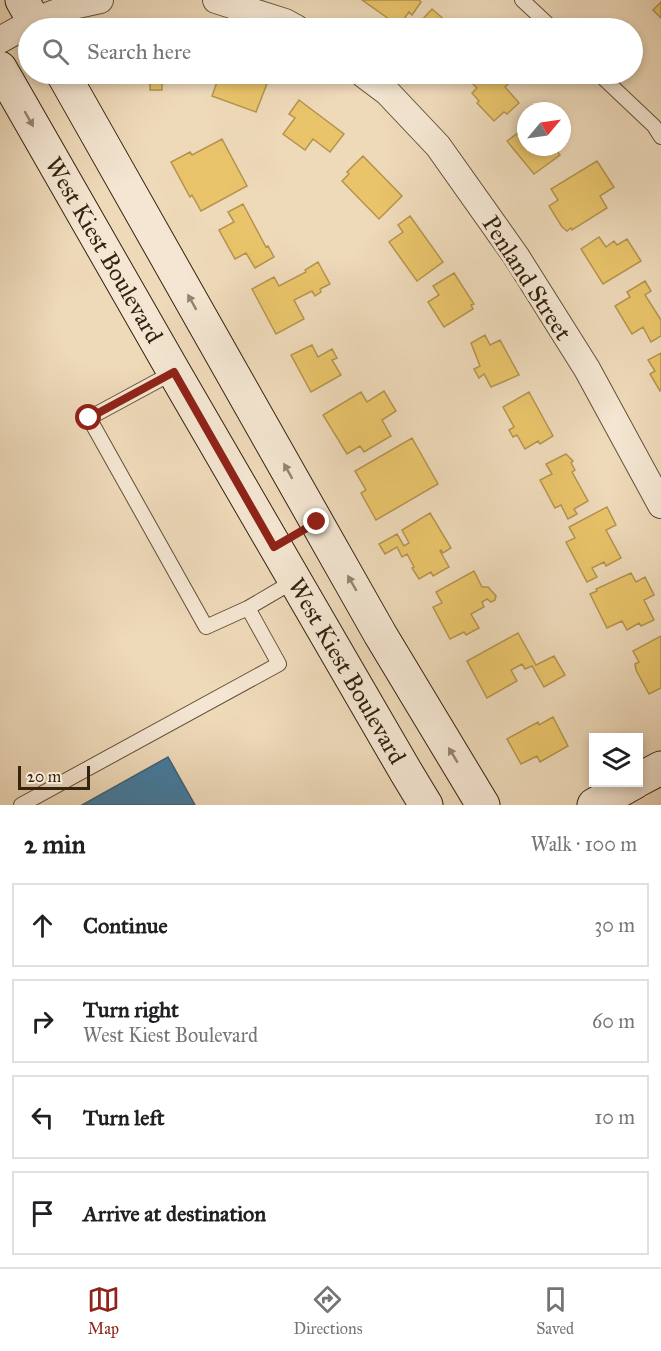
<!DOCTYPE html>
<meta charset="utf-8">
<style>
:root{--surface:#fff;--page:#f2f2f2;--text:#202124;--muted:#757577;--line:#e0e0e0;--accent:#8f2418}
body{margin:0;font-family:"IM FELL Great Primer",serif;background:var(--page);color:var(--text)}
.controls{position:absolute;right:18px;bottom:18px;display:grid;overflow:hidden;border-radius:0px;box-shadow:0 3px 9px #0003}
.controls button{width:54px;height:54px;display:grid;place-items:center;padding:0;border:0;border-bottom:2px solid var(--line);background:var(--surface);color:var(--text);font:30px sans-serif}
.compass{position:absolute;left:517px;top:102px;width:54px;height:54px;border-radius:50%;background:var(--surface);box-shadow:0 3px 9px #0003;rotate:61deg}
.scale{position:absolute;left:18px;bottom:15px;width:72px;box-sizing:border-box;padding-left:6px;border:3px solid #34230e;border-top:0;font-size:16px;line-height:21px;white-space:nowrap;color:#34230e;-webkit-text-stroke:4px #f4e6d2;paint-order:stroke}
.stop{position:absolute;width:18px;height:18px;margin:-14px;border:4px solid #8f2418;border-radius:50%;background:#fff}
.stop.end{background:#8f2418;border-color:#fff;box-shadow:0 2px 6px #0008}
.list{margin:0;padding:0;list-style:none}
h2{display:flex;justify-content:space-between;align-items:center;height:78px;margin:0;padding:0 24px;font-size:26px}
h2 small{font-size:20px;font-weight:400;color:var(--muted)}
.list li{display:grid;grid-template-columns:39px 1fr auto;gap:18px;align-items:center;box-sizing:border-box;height:84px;margin:0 12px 12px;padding:0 12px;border:2px solid var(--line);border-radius:0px}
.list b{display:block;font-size:22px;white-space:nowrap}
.list p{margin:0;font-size:20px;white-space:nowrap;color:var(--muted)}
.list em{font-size:20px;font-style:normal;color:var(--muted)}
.icon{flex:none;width:33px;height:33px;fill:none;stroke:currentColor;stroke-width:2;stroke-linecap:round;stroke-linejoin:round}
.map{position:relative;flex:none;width:661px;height:805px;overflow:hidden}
.search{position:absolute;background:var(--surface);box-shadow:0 3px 9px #0003;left:18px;right:18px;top:18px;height:66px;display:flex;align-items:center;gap:15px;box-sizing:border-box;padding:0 21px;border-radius:33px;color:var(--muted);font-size:22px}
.sheet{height:462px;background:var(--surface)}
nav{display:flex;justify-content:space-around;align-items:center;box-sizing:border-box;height:84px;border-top:2px solid var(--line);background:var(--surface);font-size:16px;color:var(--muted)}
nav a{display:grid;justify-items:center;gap:3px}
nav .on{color:var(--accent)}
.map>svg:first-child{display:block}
.homes{fill:#e9c46a;stroke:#b3944e;stroke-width:1.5}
.public{fill:#457b9d;stroke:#406172;stroke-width:1.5}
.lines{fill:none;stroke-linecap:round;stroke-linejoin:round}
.lane-casing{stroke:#625039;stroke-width:16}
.street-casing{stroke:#625039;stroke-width:28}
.secondary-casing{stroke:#34230e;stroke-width:35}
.lane{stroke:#f4e6d2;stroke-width:14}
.street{stroke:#f4e6d2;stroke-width:26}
.secondary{stroke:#f4e6d2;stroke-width:33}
.oneway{fill:#948470}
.route{stroke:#8f2418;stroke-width:8}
.labels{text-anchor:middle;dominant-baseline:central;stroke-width:6;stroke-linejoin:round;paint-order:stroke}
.street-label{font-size:24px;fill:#34230e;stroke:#f4e6d2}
</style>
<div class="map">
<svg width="661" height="805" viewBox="0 0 661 805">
<rect width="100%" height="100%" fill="#eed9b9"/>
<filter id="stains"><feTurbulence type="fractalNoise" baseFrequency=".00333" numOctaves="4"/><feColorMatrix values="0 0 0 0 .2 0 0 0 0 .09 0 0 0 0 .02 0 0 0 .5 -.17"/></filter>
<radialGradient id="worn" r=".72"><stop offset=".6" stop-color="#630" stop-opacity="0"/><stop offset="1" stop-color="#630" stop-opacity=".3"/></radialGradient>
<path class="homes" d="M362,0H419L421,2L412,15L409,12L399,26Z
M661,2V18L653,10Z
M432,9L454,28H423L426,25L421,21Z
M134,74H182V81L162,83V90H150V83H134Z
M216,74H247L268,81L256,112L212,96L217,82L214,81Z
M477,74H492L496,79L500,76L508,84L505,87L519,103L507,114L504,112L494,121L477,103L479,101L472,93L477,88L469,80Z
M299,100L344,134L330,152L313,139L305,150L283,134L295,118L289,114Z
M525,128L526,147H554L560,155L534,174L507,141Z
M222,139L247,186L201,211L192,195L190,197L171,162L190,152L192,155Z
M363,156L402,196L379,219L342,181L349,174L347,172Z
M597,161L614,187L600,196L607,208L572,230L571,228L567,231L562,227L549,206L558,200L551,189Z
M243,204L266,247L268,246L274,257L255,268L246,253L235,259L219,230L234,222L228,212Z
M410,216L443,262L417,281L389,242L403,232L398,225Z
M599,237L606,247L614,241L617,245L627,239L641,261L603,284L581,249Z
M318,262L330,284L320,289L321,292L315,296L312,291L294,300L304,319L276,334L252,289L274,277L279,286L306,272L305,270Z
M454,273L474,304L471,305L473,309L444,327L428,302L439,295L433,286Z
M645,281L651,291L645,295L661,320V336L651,342L643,327L632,334L615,306L630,297L627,292Z
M485,335L490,345L500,340L519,375L491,387L484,374L479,378L474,369L480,366L471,343Z
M312,345L318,357L332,349L337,358L332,360L341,375L311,392L291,355Z
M661,353V390L660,391L650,374L655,371L648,360Z
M384,391L396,411L382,420L391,436L364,452L360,446L347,454L323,415L361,392L367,402Z
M529,392L553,436L540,444L538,441L525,449L517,435L513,437L509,430L514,427L503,407Z
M412,438L438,484L376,520L361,493L366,490L355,471Z
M566,454L573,461L571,463L575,470L572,472L588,501L574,509L577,514L568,519L561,505L555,508L540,480L552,474L546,464Z
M607,507L616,525L606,530L621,558L606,566L604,562L592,568L597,577L587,582L566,542L575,538L569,527Z
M430,513L451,548L443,553L441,550L440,551L449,567L433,576L431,572L419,579L412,568L414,567L407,554L402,557L397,547L385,554L379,544L397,534L404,546L409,543L402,530Z
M474,571L482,587H488L496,596L495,600L491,602L487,599L482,602L484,607L471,614L479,628L466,635L464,632L450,639L433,607L442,603L436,592Z
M631,573L636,582L645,577L654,595L644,600L654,620L641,626L639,623L627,630L622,621L607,628L590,594L597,591L596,589Z
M518,633L536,665L554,656L565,675L544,687L532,666L525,669L522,664L511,670L517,681L487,698L467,661Z
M661,636V688L649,694L636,670L635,664L639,662L633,651Z
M553,717L568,746L540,762L537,756L521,764L507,739L538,722L539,725Z"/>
<path class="public" d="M168,757L195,805H82Z"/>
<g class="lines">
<defs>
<path id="lane" d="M522,0L552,28
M599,74L654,126L661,137
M174,372L89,418L206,627L248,608
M21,805L279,664L248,608L294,581"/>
<path id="street" d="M216,0L285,22L296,28
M0,40L34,21L73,6L100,0
M363,74L387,92L438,146L516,256L587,369L661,505"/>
<path id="secondary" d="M22,0L38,28
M0,68L174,372L406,772L426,805
M63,74L380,634L483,805
M638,780L661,768
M594,805L635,782"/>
</defs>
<use href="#lane" class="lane-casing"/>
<use href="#street" class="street-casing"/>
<use href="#secondary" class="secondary-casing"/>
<use href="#lane" class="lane"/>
<use href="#street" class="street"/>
<use href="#secondary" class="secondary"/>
</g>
<defs><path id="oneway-solid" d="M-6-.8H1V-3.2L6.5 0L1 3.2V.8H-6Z" transform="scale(1.5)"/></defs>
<g class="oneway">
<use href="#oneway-solid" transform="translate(29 119) rotate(60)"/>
<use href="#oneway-solid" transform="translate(192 302) rotate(-119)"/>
<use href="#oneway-solid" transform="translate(288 471) rotate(-119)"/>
<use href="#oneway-solid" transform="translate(352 583) rotate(-120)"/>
<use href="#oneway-solid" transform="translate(453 755) rotate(-121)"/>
</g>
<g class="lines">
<path class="route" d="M89,418L174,372L274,547L317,522"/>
</g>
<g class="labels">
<g class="street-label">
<text transform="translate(104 250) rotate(60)">West Kiest Boulevard</text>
<text transform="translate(527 278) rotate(57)">Penland Street</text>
<text transform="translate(347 671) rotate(60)">West Kiest Boulevard</text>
</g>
</g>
<rect width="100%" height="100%" filter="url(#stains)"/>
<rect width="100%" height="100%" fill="url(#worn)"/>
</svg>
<div class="controls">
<button><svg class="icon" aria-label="layers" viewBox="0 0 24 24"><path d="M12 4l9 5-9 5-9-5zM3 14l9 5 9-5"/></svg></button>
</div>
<svg class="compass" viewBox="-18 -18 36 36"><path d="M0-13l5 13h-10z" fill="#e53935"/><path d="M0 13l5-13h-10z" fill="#757577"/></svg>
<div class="scale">20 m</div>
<div class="stop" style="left:89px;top:418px"></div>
<div class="stop end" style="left:317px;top:522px"></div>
<div class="search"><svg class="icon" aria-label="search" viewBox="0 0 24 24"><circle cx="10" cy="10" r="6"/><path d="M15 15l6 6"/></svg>Search here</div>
</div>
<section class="sheet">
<h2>2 min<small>Walk · 100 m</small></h2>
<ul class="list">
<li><svg class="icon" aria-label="ahead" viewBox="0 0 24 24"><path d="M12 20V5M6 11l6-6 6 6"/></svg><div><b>Continue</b></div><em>30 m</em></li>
<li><svg class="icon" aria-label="right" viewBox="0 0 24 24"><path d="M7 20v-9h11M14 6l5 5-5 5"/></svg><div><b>Turn right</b><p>West Kiest Boulevard</p></div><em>60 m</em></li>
<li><svg class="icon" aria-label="left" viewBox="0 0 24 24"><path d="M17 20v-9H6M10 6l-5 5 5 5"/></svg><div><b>Turn left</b></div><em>10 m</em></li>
<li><svg class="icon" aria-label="arrive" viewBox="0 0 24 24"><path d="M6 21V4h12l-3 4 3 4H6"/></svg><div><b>Arrive at destination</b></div></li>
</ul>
</section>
<nav>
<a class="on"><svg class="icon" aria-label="map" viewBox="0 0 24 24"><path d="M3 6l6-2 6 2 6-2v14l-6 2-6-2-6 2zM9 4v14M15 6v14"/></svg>Map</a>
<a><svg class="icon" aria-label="directions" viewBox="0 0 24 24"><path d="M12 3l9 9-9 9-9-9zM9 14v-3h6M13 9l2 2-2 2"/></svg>Directions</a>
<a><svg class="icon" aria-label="saved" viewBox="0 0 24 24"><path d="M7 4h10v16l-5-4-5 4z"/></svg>Saved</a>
</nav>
